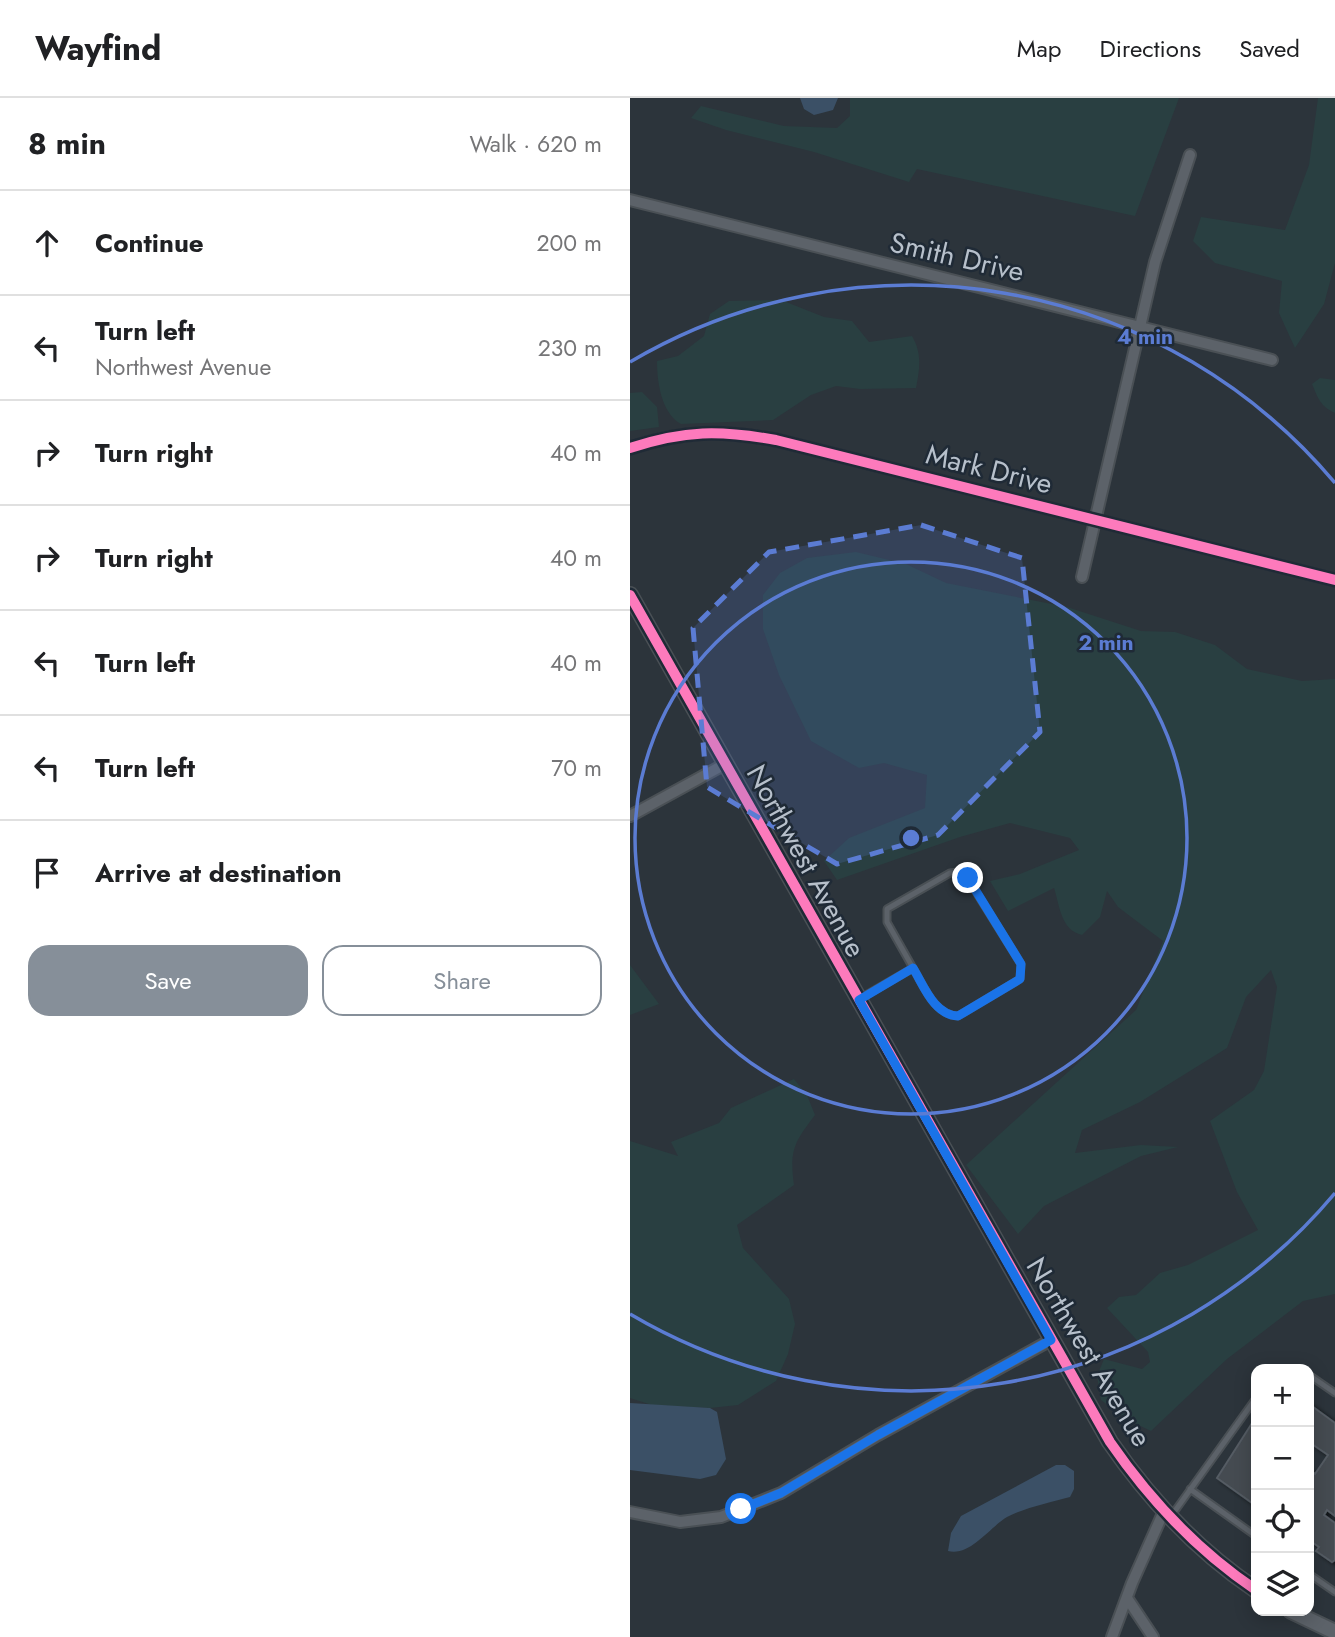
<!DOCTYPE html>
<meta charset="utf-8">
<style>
:root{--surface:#fff;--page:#f6f6f6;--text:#202124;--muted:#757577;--line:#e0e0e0;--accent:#868f99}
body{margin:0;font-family:Jost,sans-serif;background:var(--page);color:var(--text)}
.controls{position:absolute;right:21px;bottom:21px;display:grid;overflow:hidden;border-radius:14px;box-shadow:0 4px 18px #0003}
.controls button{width:63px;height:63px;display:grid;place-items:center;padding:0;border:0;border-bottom:2px solid var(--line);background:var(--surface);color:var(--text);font:35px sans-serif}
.stop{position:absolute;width:21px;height:21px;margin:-16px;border:5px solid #1a73e8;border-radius:50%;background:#fff}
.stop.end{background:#1a73e8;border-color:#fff;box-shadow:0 2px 7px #0008}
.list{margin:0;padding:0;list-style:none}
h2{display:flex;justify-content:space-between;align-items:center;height:91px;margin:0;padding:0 28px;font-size:30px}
h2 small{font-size:23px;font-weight:400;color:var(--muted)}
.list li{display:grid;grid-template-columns:46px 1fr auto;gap:21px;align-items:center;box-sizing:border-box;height:105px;padding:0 28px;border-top:2px solid var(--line)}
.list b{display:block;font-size:26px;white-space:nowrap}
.list p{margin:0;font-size:23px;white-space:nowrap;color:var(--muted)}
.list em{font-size:23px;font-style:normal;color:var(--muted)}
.actions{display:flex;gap:14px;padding:21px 28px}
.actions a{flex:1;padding:16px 0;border:2px solid var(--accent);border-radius:21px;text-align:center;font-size:24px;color:var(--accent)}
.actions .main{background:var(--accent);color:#fff}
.icon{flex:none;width:38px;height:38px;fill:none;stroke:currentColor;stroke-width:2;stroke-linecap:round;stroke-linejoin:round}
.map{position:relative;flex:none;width:705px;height:1539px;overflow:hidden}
header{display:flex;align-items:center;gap:42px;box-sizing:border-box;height:98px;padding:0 35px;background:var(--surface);border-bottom:2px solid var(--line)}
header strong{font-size:33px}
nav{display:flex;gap:38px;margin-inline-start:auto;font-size:24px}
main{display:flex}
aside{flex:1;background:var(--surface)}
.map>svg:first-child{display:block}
.green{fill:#293f41}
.water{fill:#3b5066}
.building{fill:#444b51;stroke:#545b63;stroke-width:2;filter:url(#shadow)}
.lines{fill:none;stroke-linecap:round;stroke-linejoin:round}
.service-casing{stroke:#4a5055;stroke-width:9}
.minor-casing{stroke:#4a5055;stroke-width:14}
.tertiary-casing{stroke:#4a5055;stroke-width:18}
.service{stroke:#5c6269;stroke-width:5}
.minor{stroke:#5c6269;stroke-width:10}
.tertiary{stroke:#5c6269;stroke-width:14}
.cycleway-casing{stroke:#1f2a36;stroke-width:15}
.cycleway{stroke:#fd7abc;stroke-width:10}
.route{stroke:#1a73e8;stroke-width:9}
.marked{fill:#5b7cd3;fill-opacity:0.2;stroke:#5b7cd3;stroke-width:5;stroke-dasharray:14 9;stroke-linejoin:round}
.ring{fill:none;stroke:#5b7cd3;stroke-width:3.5}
.labels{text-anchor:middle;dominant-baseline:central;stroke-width:5;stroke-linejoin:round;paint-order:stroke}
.street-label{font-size:28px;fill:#b7c0cb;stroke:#1f2a36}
.centre{fill:#5b7cd3;stroke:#1f2a36;stroke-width:3.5}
.ring-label{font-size:21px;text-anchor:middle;font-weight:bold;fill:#5b7cd3;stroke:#1f2a36;stroke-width:5;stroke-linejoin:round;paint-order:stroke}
</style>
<header>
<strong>Wayfind</strong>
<nav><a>Map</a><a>Directions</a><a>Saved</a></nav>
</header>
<main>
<aside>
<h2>8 min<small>Walk · 620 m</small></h2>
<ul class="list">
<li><svg class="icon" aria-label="ahead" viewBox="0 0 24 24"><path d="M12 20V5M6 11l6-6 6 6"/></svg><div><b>Continue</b></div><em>200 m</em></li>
<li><svg class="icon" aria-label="left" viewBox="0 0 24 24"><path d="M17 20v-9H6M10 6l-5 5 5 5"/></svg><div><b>Turn left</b><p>Northwest Avenue</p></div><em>230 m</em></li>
<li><svg class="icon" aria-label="right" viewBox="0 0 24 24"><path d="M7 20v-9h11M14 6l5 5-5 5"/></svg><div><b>Turn right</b></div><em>40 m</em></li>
<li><svg class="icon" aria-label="right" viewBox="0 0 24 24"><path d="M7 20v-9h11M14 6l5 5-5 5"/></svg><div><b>Turn right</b></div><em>40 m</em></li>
<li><svg class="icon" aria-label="left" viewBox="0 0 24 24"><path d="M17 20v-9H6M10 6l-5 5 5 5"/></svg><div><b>Turn left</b></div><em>40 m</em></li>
<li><svg class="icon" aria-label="left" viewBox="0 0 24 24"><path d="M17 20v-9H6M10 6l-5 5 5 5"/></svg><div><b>Turn left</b></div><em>70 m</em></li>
<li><svg class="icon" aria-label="arrive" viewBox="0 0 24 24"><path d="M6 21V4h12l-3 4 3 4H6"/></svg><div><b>Arrive at destination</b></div></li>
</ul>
<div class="actions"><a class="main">Save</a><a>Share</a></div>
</aside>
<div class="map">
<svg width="705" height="1539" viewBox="0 0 705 1539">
<defs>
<filter id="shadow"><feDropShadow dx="4" dy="2.5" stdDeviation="2" flood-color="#0009"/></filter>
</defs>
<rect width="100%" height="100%" fill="#2c343b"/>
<path class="green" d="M220,0H549L505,118L287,71L279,84L184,54L96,32L61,20L71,8L154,28L207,30L220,18Z
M688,0H705V165L694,206L665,250L649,215L652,183L585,165L563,143L571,119L655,132L679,67Z
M151,202L194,219L222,223L239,244L282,238C292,255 290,270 286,290L230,291L206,288L181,297L143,322L51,326C31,315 27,283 27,263L48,258L74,238L80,216L99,203Z
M690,280L705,282V315C690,308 688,300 682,286Z
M12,294L27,309L29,329L0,333V295Z
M226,454L276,466L316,485L437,509L511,533L545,534L585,547L617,571L672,583L705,581V1196L673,1203L597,1261L521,1333L496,1321L471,1302L467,1278L474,1261L512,1271L520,1264L518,1254L477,1210L489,1199L506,1197L530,1175L558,1167L628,1132L607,1094L580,1023L624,992L634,973L647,889L641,872L616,899L597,950L510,1004L452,1032L445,1055L511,1047L548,1049L511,1058L414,1108L388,1136L336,1067L506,912L533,843L488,809L477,793L470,819L452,837C431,832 430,809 424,790L378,813L360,783L390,776L449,752L440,740L380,725L330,739L207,782L194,763L219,740L295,710L297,677L254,665L229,670L181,643L149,577L133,531V497L150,475L177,460Z
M0,867L29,906L0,917Z
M164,981L177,997L185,1017C165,1044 159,1051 164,1087L107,1127L113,1150L159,1201L165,1226L158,1256L146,1283L108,1307L80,1310L22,1307L0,1300V1043L48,1058L41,1044L89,1025L101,1010Z"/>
<path class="water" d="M170,0H208L203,12L184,17L174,11Z
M0,1305L80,1310L87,1314L96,1361L86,1377L70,1381L0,1372Z
M426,1367H435L444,1373V1391L440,1399C422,1404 394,1410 377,1419C361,1428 340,1459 318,1453L321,1435L331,1418Z"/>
<path class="building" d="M679,1306L705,1325V1418L697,1412L694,1417L705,1425V1462L702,1464L686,1453L689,1449L679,1442V1371L685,1376L698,1357L679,1344Z
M624,1322L626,1324V1411L622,1408V1405L587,1380Z"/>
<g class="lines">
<defs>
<path id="service" d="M231,900L283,870C294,888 304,917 328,918L390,881L391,866L338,781L328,774L320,775L257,811V824L283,870
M654,1271H670
M679,1277L705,1295
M560,1391L626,1438
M542,1417L626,1300
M626,1442V1449
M679,1476L705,1494"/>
<path id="minor" d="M0,102L642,262
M0,350C55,332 90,332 146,342L705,482
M452,479L525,164L560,57
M0,718L95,666
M0,1414L50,1424L91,1419L151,1395L248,1337L421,1242
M497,1500L523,1539
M482,1539L502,1485L534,1413"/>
<path id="tertiary" d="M0,497L480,1344C520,1402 568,1453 626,1492
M661,1513L705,1534"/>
</defs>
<use href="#service" class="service-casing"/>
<use href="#minor" class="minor-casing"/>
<use href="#tertiary" class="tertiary-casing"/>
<use href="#service" class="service"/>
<use href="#minor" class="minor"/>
<use href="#tertiary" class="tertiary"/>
<defs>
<path id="cycleway" d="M0,350C55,332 90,332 146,342L705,482
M0,497L480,1344C520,1402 568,1453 626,1492"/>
</defs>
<use href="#cycleway" class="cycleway-casing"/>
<use href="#cycleway" class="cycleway"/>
</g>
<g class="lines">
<path class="route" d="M111,1411L151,1395L248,1337L421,1242L229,902L283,870C294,888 304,917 328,918L390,881L391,866L338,780"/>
</g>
<path class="marked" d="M291,427L392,460L410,634L308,737L207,766L77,689L63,530L139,454Z"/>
<g class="ring">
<circle cx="281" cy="740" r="276"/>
<path d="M705 1095A553 553 0 0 1 0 1216M0 264A553 553 0 0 1 705 385"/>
</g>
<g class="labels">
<g class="street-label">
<text transform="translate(327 159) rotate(13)">Smith Drive</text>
<text transform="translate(359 371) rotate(14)">Mark Drive</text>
<text transform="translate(176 763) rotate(61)">Northwest Avenue</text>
<text transform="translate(459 1254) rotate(59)">Northwest Avenue</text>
</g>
</g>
<circle cx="281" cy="740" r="10" class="centre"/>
<g class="ring-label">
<text x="515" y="246">4 min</text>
<text x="476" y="552">2 min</text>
</g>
</svg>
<div class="controls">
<button>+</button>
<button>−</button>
<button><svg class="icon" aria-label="locate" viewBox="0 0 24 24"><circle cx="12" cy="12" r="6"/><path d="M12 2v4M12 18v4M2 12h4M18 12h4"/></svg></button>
<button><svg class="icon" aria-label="layers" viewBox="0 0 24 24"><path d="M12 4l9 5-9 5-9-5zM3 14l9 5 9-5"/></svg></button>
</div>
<div class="stop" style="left:111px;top:1411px"></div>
<div class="stop end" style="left:338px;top:780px"></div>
</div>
</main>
